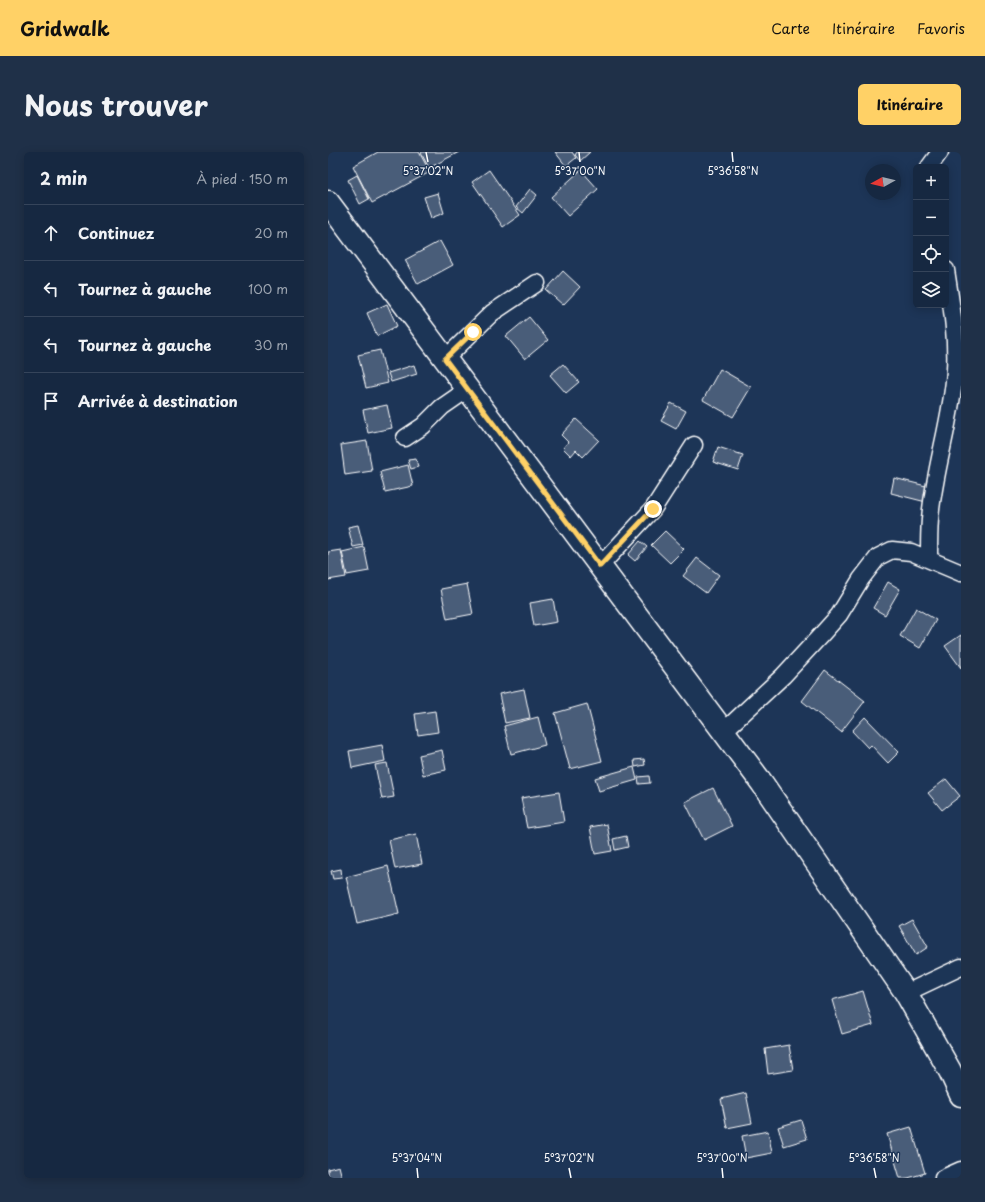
<!DOCTYPE html>
<html lang="fr">
<meta charset="utf-8">
<style>
:root{--surface:#162841;--page:#1f3048;--text:#f1f3f6;--muted:#9ea6b1;--line:#35445a;--accent:#ffd166}
body{margin:0;font-family:"Playpen Sans",sans-serif;background:var(--page);color:var(--text)}
.controls{position:absolute;right:12px;top:12px;display:grid;overflow:hidden;border-radius:6px;box-shadow:0 2px 10px #0003}
.controls button{width:36px;height:36px;display:grid;place-items:center;padding:0;border:0;border-bottom:1px solid var(--line);background:var(--surface);color:var(--text);font:20px sans-serif}
.compass{position:absolute;left:537px;top:12px;width:36px;height:36px;border-radius:50%;background:var(--surface);box-shadow:0 2px 10px #0003;rotate:262deg}
.stop{position:absolute;width:12px;height:12px;margin:-9px;border:3px solid #ffd166;border-radius:50%;background:#fff}
.stop.end{background:#ffd166;border-color:#fff;box-shadow:0 1px 4px #0008}
.list{margin:0;padding:0;list-style:none}
h2{display:flex;justify-content:space-between;align-items:center;height:52px;margin:0;padding:0 16px;font-size:17px}
h2 small{font-size:13px;font-weight:400;color:var(--muted)}
.list li{display:grid;grid-template-columns:26px 1fr auto;gap:12px;align-items:center;box-sizing:border-box;height:56px;padding:0 16px;border-top:1px solid var(--line)}
.list b{display:block;font-size:15px;white-space:nowrap}
.list em{font-size:13px;font-style:normal;color:var(--muted)}
.icon{flex:none;width:22px;height:22px;fill:none;stroke:currentColor;stroke-width:2;stroke-linecap:round;stroke-linejoin:round}
.map{position:relative;flex:none;width:633px;height:1026px;overflow:hidden;border-radius:6px}
header{display:flex;align-items:center;gap:24px;box-sizing:border-box;height:56px;padding:0 20px;background:var(--accent);color:#111}
header strong{font-size:19px}
nav{display:flex;gap:22px;margin-inline-start:auto;font-size:14px}
.intro{display:flex;align-items:center;justify-content:space-between;box-sizing:border-box;height:96px;padding:0 24px}
h1{margin:0;font-size:28px}
.button{padding:10px 18px;border-radius:6px;background:var(--accent);color:#111;font-size:14px;font-weight:700}
main{display:flex;gap:24px;padding:0 24px}
aside{flex:1;background:var(--surface);border-radius:6px;box-shadow:0 2px 10px #0003}
.map>svg:first-child{display:block}
.building{fill:#4a5d79;stroke:#fff}
.lines{fill:none;stroke-linecap:round;stroke-linejoin:round}
.minor-casing{stroke:#fff;stroke-width:19}
.primary-casing{stroke:#fff;stroke-width:25}
.minor{stroke:#1d3557;stroke-width:16}
.primary{stroke:#1d3557;stroke-width:22}
.route{stroke:#ffd166;stroke-width:5}
.ticks{fill:none;stroke:#fff;stroke-width:1.5}
.ticks-label{font-size:10px;text-anchor:middle;fill:#fff;stroke:#1d3557;stroke-width:3;stroke-linejoin:round;paint-order:stroke}
</style>
<header>
<strong>Gridwalk</strong>
<nav><a>Carte</a><a>Itinéraire</a><a>Favoris</a></nav>
</header>
<div class="intro"><h1>Nous trouver</h1><a class="button">Itinéraire</a></div>
<main>
<aside>
<h2>2 min<small>À pied · 150 m</small></h2>
<ul class="list">
<li><svg class="icon" aria-label="ahead" viewBox="0 0 24 24"><path d="M12 20V5M6 11l6-6 6 6"/></svg><div><b>Continuez</b></div><em>20 m</em></li>
<li><svg class="icon" aria-label="left" viewBox="0 0 24 24"><path d="M17 20v-9H6M10 6l-5 5 5 5"/></svg><div><b>Tournez à gauche</b></div><em>100 m</em></li>
<li><svg class="icon" aria-label="left" viewBox="0 0 24 24"><path d="M17 20v-9H6M10 6l-5 5 5 5"/></svg><div><b>Tournez à gauche</b></div><em>30 m</em></li>
<li><svg class="icon" aria-label="arrive" viewBox="0 0 24 24"><path d="M6 21V4h12l-3 4 3 4H6"/></svg><div><b>Arrivée à destination</b></div></li>
</ul>
</aside>
<div class="map">
<svg width="633" height="1026" viewBox="0 0 633 1026">
<rect width="100%" height="100%" fill="#1d3557"/>
<filter id="ink" filterUnits="userSpaceOnUse"><feTurbulence type="fractalNoise" baseFrequency=".025" numOctaves="2"/><feDisplacementMap in="SourceGraphic" scale="8" xChannelSelector="R" yChannelSelector="G"/><feConvolveMatrix kernelMatrix="1 2 1 2 8 2 1 2 1" color-interpolation-filters="sRGB"/></filter>
<g filter="url(#ink)">
<path class="building" d="M50,0H91L102,20L44,51L25,14Z
M94,0H131L101,16L93,1Z
M227,0H244L248,6L238,14Z
M249,0H262L252,9L247,3Z
M161,18L192,63L175,75L144,30Z
M253,18L270,37L240,64L223,45Z
M29,23L41,47L32,52L20,28Z
M202,37L209,43L195,61L188,55Z
M110,41L116,61L103,66L96,45Z
M112,89L125,113L90,132L77,108Z
M235,119L252,135L235,153L218,138Z
M59,152L69,174L49,184L39,161Z
M201,165L220,188L197,207L178,184Z
M52,198L60,231L38,236L30,203Z
M235,212L251,230L238,241L222,223Z
M86,213L89,222L63,230L60,221Z
M392,217L423,235L405,265L375,248Z
M343,251L358,259L348,277L333,269Z
M59,253L64,276L40,281L35,258Z
M248,267L271,288L255,305L248,298L243,304L235,296L240,290L233,283Z
M39,289L44,319L17,323L13,293Z
M390,295L415,303L410,318L385,310Z
M88,307L90,315L83,317L80,308Z
M80,313L85,334L57,340L52,320Z
M566,326L602,335L598,350L563,341Z
M30,373L35,393L25,395L20,375Z
M337,379L356,397L342,411L323,393Z
M312,389L319,395L307,409L300,403Z
M36,395L41,419L19,423L14,400Z
M13,398L18,425L0,428V400Z
M369,406L391,423L378,441L355,424Z
M560,430L572,437L557,463L545,456Z
M139,432L145,462L119,467L113,437Z
M225,447L229,470L206,474L202,451Z
M588,456L608,468L592,496L572,484Z
M633,483V516L617,494Z
M497,518L537,549L513,580L474,549Z
M196,537L202,566L177,571L171,542Z
M259,552L274,609L242,617L227,561Z
M107,559L110,580L90,583L87,562Z
M210,565L217,593L183,602L176,574Z
M537,565L571,600L560,611L543,593L540,596L524,579Z
M54,593L57,609L24,616L21,599Z
M114,598L118,618L95,623L91,603Z
M316,607L317,613L307,615L306,608Z
M59,611L66,645L54,647L47,613Z
M306,615L309,628L271,639L267,626Z
M321,624L322,631L311,632L310,625Z
M618,627L632,644L614,658L600,641Z
M385,636L404,674L376,688L357,650Z
M231,640L236,670L199,676L193,646Z
M279,672L284,699L267,702L262,675Z
M88,682L94,712L67,717L61,688Z
M298,684L300,695L287,698L285,687Z
M60,714L71,762L29,772L18,725Z
M13,717L14,726L5,727L3,719Z
M584,767L600,795L588,803L571,774Z
M535,839L545,873L514,882L504,848Z
M461,893L465,918L440,922L437,897Z
M418,941L424,971L399,976L393,947Z
M473,968L479,987L456,994L450,975Z
M583,975L597,1021L580,1026H572L559,982Z
M440,979L444,1001L418,1006L414,984Z
M11,1014L14,1026H0V1017Z"/>
<g class="lines">
<defs>
<path id="minor" d="M601,15L612,0
M117,207L164,161L209,131
M77,286L95,274L114,255L140,237
M601,407C601,394 601,380 602,367C606,317 624,268 627,218C629,184 623,151 618,118
M272,414L325,357L366,293
M396,579L455,524L494,482L511,463L533,427L550,405L564,398L583,400L633,421
M578,841L633,815
M615,1026L633,1018"/>
<path id="primary" d="M0,50L434,631L578,841L622,919L633,943"/>
</defs>
<use href="#minor" class="minor-casing"/>
<use href="#primary" class="primary-casing"/>
<use href="#minor" class="minor"/>
<use href="#primary" class="primary"/>
</g>
</g>
<g class="lines" filter="url(#ink)">
<path class="route" d="M145,180L117,207L272,414L325,357"/>
</g>
<path class="ticks" d="M98,0L100,10M251,0L252,10M404,0L405,10M89,1016L90,1026M241,1016L243,1026M394,1016L395,1026M546,1016L548,1026"/>
<g class="ticks-label">
<text x="100" y="23">5°37'02"N</text>
<text x="252" y="23">5°37'00"N</text>
<text x="405" y="23">5°36'58"N</text>
<text x="89" y="1010">5°37'04"N</text>
<text x="241" y="1010">5°37'02"N</text>
<text x="394" y="1010">5°37'00"N</text>
<text x="546" y="1010">5°36'58"N</text>
</g>
</svg>
<div class="controls">
<button>+</button>
<button>−</button>
<button><svg class="icon" aria-label="locate" viewBox="0 0 24 24"><circle cx="12" cy="12" r="6"/><path d="M12 2v4M12 18v4M2 12h4M18 12h4"/></svg></button>
<button><svg class="icon" aria-label="layers" viewBox="0 0 24 24"><path d="M12 4l9 5-9 5-9-5zM3 14l9 5 9-5"/></svg></button>
</div>
<svg class="compass" viewBox="-18 -18 36 36"><path d="M0-13l5 13h-10z" fill="#e53935"/><path d="M0 13l5-13h-10z" fill="#9ea6b1"/></svg>
<div class="stop" style="left:145px;top:180px"></div>
<div class="stop end" style="left:325px;top:357px"></div>
</div>
</main>
